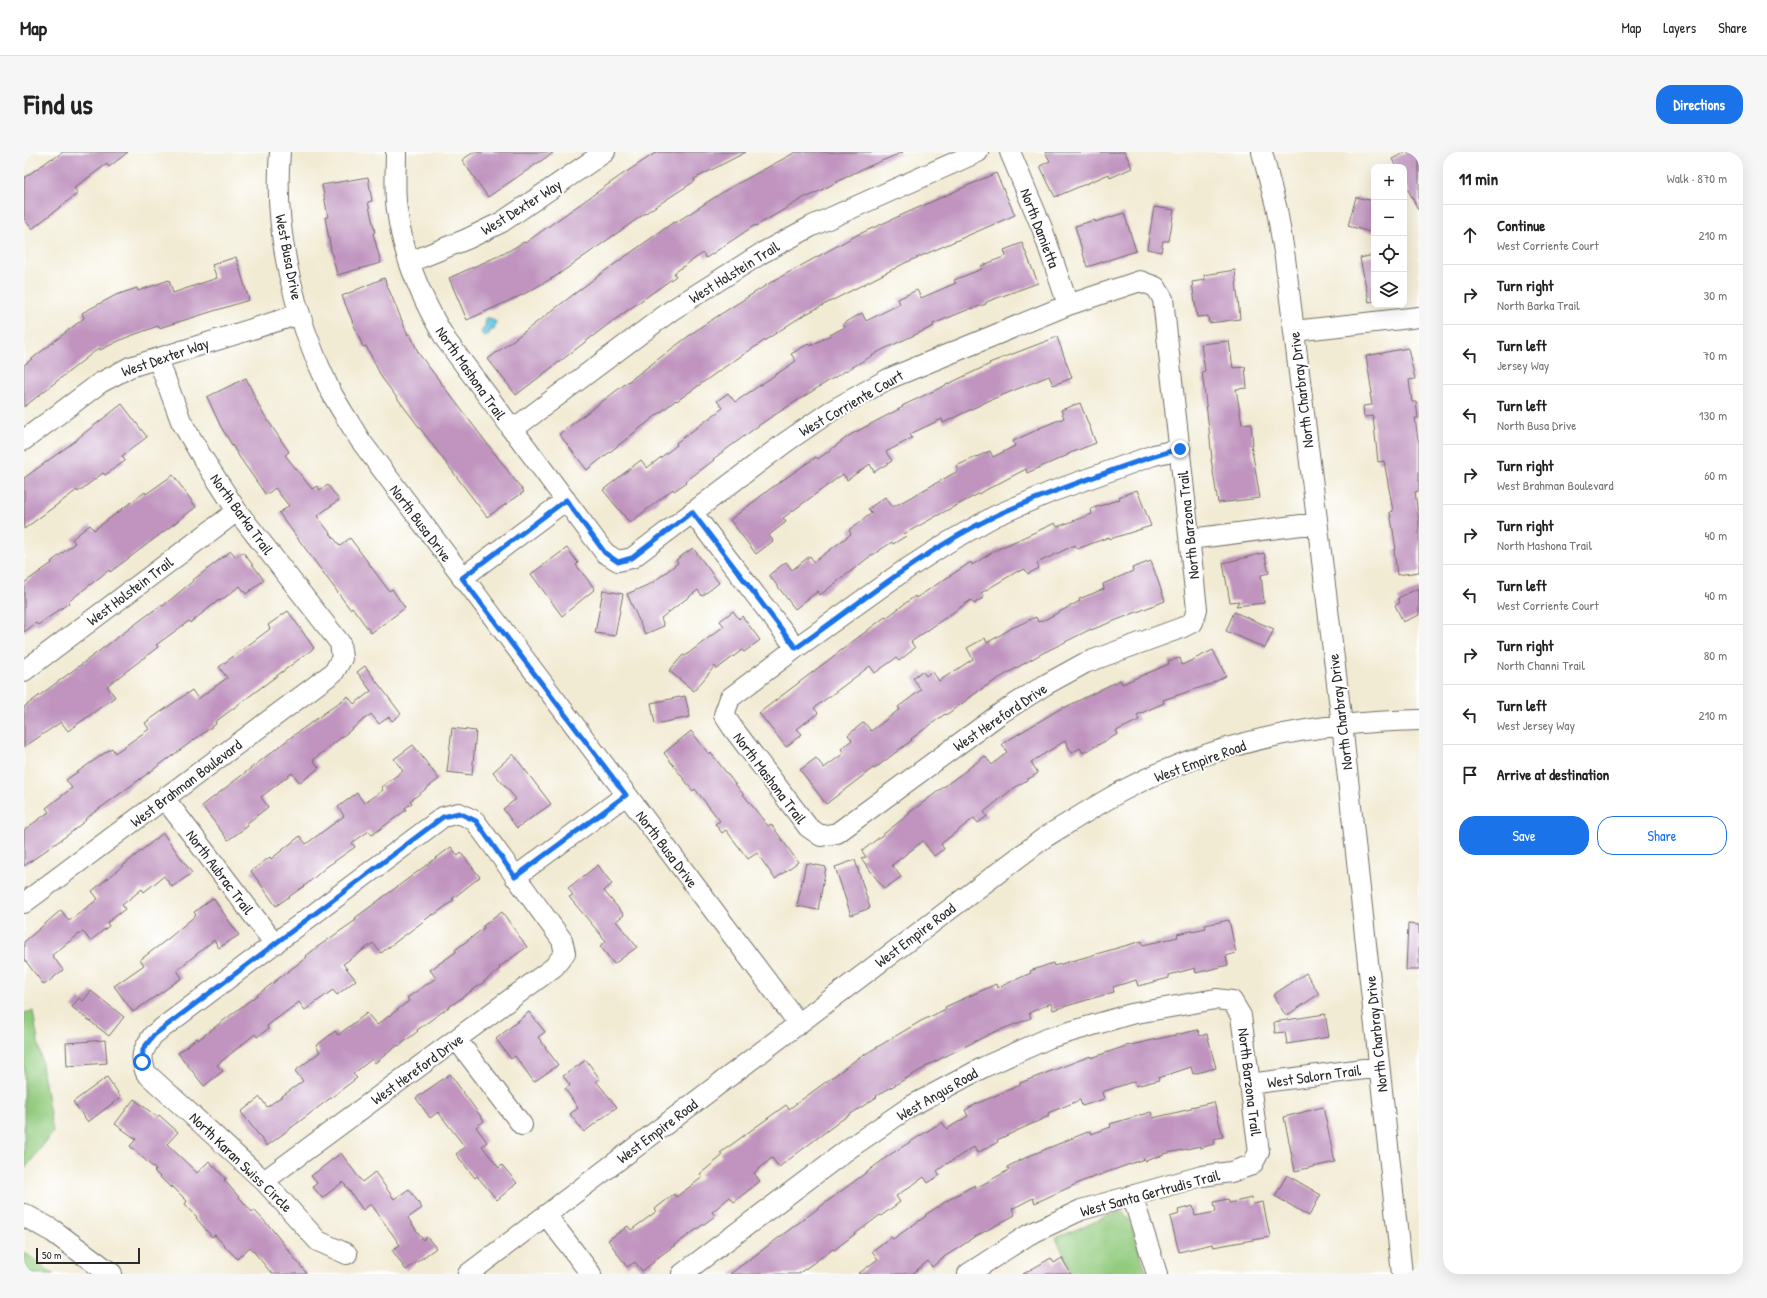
<!DOCTYPE html>
<meta charset="utf-8">
<style>
:root{--surface:#fff;--page:#f6f6f6;--text:#222;--muted:#767676;--line:#e0e0e0;--accent:#1a73e8}
body{margin:0;font-family:"Patrick Hand",sans-serif;background:var(--page);color:var(--text)}
.controls{position:absolute;right:12px;top:12px;display:grid;overflow:hidden;border-radius:8px;box-shadow:0 4px 16px #0002}
.controls button{width:36px;height:36px;display:grid;place-items:center;padding:0;border:0;border-bottom:1px solid var(--line);background:var(--surface);color:var(--text);font:20px sans-serif}
.scale{position:absolute;left:12px;bottom:10px;width:104px;box-sizing:border-box;padding-left:4px;border:2px solid #2b2b2b;border-top:0;font-size:11px;line-height:14px;white-space:nowrap;color:#2b2b2b;-webkit-text-stroke:3px #fff;paint-order:stroke}
.stop{position:absolute;width:12px;height:12px;margin:-9px;border:3px solid #1a73e8;border-radius:50%;background:#fff}
.stop.end{background:#1a73e8;border-color:#fff;box-shadow:0 1px 4px #0008}
.list{margin:0;padding:0;list-style:none}
h2{display:flex;justify-content:space-between;align-items:center;height:52px;margin:0;padding:0 16px;font-size:17px}
h2 small{font-size:13px;font-weight:400;color:var(--muted)}
.list li{display:grid;grid-template-columns:26px 1fr auto;gap:12px;align-items:center;box-sizing:border-box;height:60px;padding:0 16px;border-top:1px solid var(--line)}
.list b{display:block;font-size:15px;white-space:nowrap}
.list p{margin:0;font-size:13px;white-space:nowrap;color:var(--muted)}
.list em{font-size:13px;font-style:normal;color:var(--muted)}
.actions{display:flex;gap:8px;padding:12px 16px}
.actions a{flex:1;padding:9px 0;border:1px solid var(--accent);border-radius:16px;text-align:center;font-size:14px;color:var(--accent)}
.actions .main{background:var(--accent);color:#fff}
.icon{flex:none;width:22px;height:22px;fill:none;stroke:currentColor;stroke-width:2;stroke-linecap:round;stroke-linejoin:round}
.map{position:relative;flex:none;width:1395px;height:1122px;overflow:hidden;border-radius:16px}
header{display:flex;align-items:center;gap:24px;box-sizing:border-box;height:56px;padding:0 20px;background:var(--surface);border-bottom:1px solid var(--line)}
header strong{font-size:19px}
nav{display:flex;gap:22px;margin-inline-start:auto;font-size:14px}
.intro{display:flex;align-items:center;justify-content:space-between;box-sizing:border-box;height:96px;padding:0 24px}
h1{margin:0;font-size:28px}
.button{padding:10px 18px;border-radius:16px;background:var(--accent);color:#fff;font-size:14px;font-weight:700}
main{display:flex;gap:24px;padding:0 24px}
aside{flex:1;background:var(--surface);border-radius:16px;box-shadow:0 4px 16px #0002}
.map>svg:first-child{display:block}
.green{fill:#92cb7e;stroke:#5e7b54}
.water{fill:#63c4e2;stroke:#477886}
.building{fill:#c094bf}
.lines{fill:none;stroke-linecap:round;stroke-linejoin:round}
.minor-casing{stroke:#716e66;stroke-width:22}
.major-casing{stroke:#716e66;stroke-width:24}
.minor{stroke:#fff;stroke-width:20}
.major{stroke:#fff;stroke-width:22}
.route{stroke:#1a73e8;stroke-width:5}
.labels{text-anchor:middle;dominant-baseline:central;stroke-width:4;stroke-linejoin:round;paint-order:stroke}
.street-label{font-size:15px;fill:#2b2b2b;stroke:#fff}
</style>
<header>
<strong>Map</strong>
<nav><a>Map</a><a>Layers</a><a>Share</a></nav>
</header>
<div class="intro"><h1>Find us</h1><a class="button">Directions</a></div>
<main>
<div class="map">
<svg width="1395" height="1122" viewBox="0 0 1395 1122">
<rect width="100%" height="100%" fill="#fff"/>
<filter id="ink" filterUnits="userSpaceOnUse"><feTurbulence type="fractalNoise" baseFrequency=".025" numOctaves="2"/><feDisplacementMap in="SourceGraphic" scale="8" xChannelSelector="R" yChannelSelector="G"/><feConvolveMatrix kernelMatrix="1 2 1 2 8 2 1 2 1" color-interpolation-filters="sRGB"/></filter>
<filter id="wash" filterUnits="userSpaceOnUse"><feTurbulence type="fractalNoise" baseFrequency=".012" numOctaves="4" result="noise"/><feDisplacementMap in="SourceGraphic" scale="16" xChannelSelector="R" yChannelSelector="G"/><feGaussianBlur stdDeviation="0.9" result="paint"/><feColorMatrix in="noise" values="0 0 0 0 0 0 0 0 0 0 0 0 0 0 0 0 0 1.4 0 .05"/><feComposite in="paint" operator="in"/></filter>
<g filter="url(#wash)">
<rect width="100%" height="100%" fill="#f2ebd4"/>
<path class="green" d="M9,859L29,980L0,1018V861Z
M1094,1060L1100,1061L1105,1066L1123,1122H1049L1032,1086Z
M0,1100L30,1122H0Z"/>
<path class="water" d="M462,166H466L472,170L470,178H467L464,184H460L457,180L461,174Z"/>
<g id="blocks">
<path class="building" d="M39,0H104L85,15L83,12L50,36L54,41L8,77L0,67V26L28,6L29,7Z
M450,0H530L464,45L438,8Z
M633,0H722L670,27L671,29L626,58L532,124L500,142L443,168L425,126L481,101L500,90L501,91L596,24Z
M772,0H879L836,18L784,45L783,44L732,74L731,73L682,106L679,101L650,121L652,124L586,171L492,243L464,207L578,121L650,70L651,71L702,38Z
M1021,0H1101L1108,16L1086,26L1085,22L1031,45L1016,14L1026,9Z
M1382,0H1395V59L1380,30V15H1372L1368,7Z
M972,21L991,63L881,111L778,164L699,216L653,249L652,248L563,318L535,282L678,174L749,129L833,83Z
M344,25L348,49L344,50L351,80L349,81L357,111L313,123L307,98L301,65H304L298,33Z
M1332,45L1350,49V81L1324,74Z
M1130,55L1150,58L1145,89H1139L1137,100L1123,97Z
M1100,61L1112,99L1063,115L1051,74L1071,68V70Z
M998,91L1014,131L962,150V152L948,157V156L909,172L910,174L858,198L806,228L741,269L689,307L690,308L662,329L663,330L650,339L649,337L606,371L579,338L617,308L623,316L653,293L652,291L699,256L693,249L704,241L711,250L772,209L767,202L784,192L786,194L821,175L819,172L838,161L842,169L876,152L874,147L893,138L897,146L932,131L930,128L958,117L957,114L982,104L980,98Z
M1350,103V149L1345,150L1336,106Z
M212,105L225,148L135,176L134,174L101,186L76,198L75,196L0,255V213L60,166L58,161L92,143L113,136L114,139L145,128L149,141L193,126L188,113Z
M1211,118L1216,167L1185,171L1184,164L1173,165L1168,130L1181,128L1180,123Z
M360,126L384,183L386,182L395,202L500,340L463,365L358,226L342,194L339,195L318,144Z
M1033,185L1048,226L1029,233L1025,224L964,249L919,271L918,267L886,282L888,286L862,300L868,309L850,320L846,312L823,328L819,322L759,366L762,370L745,383L749,389L732,402L706,368L746,337L792,305L794,307L826,283L879,255L878,254L966,212L965,211Z
M1205,189L1209,216L1221,215L1223,236L1212,237L1218,272L1227,271L1229,292H1227L1236,346L1194,351L1187,307H1188L1185,277L1178,220L1181,219L1177,192Z
M1384,196L1391,227L1385,228L1388,250H1392L1394,266H1391L1394,288H1395V339L1391,340L1395,369V420L1373,423L1370,398L1372,397L1366,360L1369,359L1360,309L1354,310L1349,264L1340,265L1339,254L1348,253L1346,241H1348L1342,204Z
M222,226L237,258L265,300L261,303L288,337L293,334L296,338L304,333L315,348L293,364L316,394L326,386L365,439L368,437L381,456L347,481L328,455L326,457L255,361L265,354L251,336L242,343L216,306L197,275L183,245Z
M1056,251L1072,291L1044,302V303L1003,321L1002,317L918,361L880,382L882,384L869,392L868,390L844,406L796,443L794,439L771,457L745,423L762,410L768,418L786,404L790,410L827,382L825,378L848,361L844,357L861,345L869,355L934,319L932,314L966,299L969,305L991,294L989,289L1013,278V277L1040,266L1037,258Z
M98,252L123,285L98,304L101,309L81,323L79,321L54,340L53,338L0,377V326L54,287V286Z
M149,323L172,355L105,406L86,420L85,418L44,450L45,451L14,473L12,471L0,480V431L28,411L27,410L51,391L48,387L66,373L70,378L121,340L122,342Z
M1113,338L1127,374L1086,387L1085,385L1053,397L1051,393L1013,411L1015,416L1004,422L1001,417L994,420V419L957,441L960,445L950,452L947,448L887,490L891,496L875,509L872,506L851,521L846,514L790,556L794,561L773,577L778,582L762,595L735,561L861,465L862,466L891,444L892,446L947,410L948,413L972,398L1031,371L1033,375L1068,362L1067,357L1096,347L1095,345Z
M543,396L554,411L552,413L571,437L538,464L507,422Z
M669,396L695,431L678,444L674,438L637,466L640,474L621,482L603,442L628,431L654,411L652,408Z
M207,399L212,405L219,400L240,428L222,442L216,434L196,449L195,448L166,471L165,469L132,493L134,495L83,534L91,545L44,579L37,570L0,595V555L137,453L139,454L169,429V428Z
M1240,401L1245,421L1237,423L1240,451L1212,454L1215,449L1206,450L1199,411Z
M1127,409L1141,449L1067,478V477L1017,502L982,522L959,536L922,563L921,562L887,587L888,588L850,617L849,616L802,652L776,618L792,606L800,616L820,601L817,597L828,588L824,583L840,570L847,579L876,557L874,555L897,538L889,526L898,519L902,524L908,519L915,529L949,507L943,496L961,486L963,491L988,476L1012,465L1014,470L1022,467L1056,449L1055,447L1080,437L1079,432L1109,419L1108,416Z
M1395,436V463L1379,470L1371,453L1376,451L1374,446Z
M579,438L599,442L591,484L571,481Z
M264,459L290,496L191,570L192,572L61,667L62,668L45,682L0,714V678L25,660L22,656L48,636L42,628L88,596L91,601L125,577L121,571L168,538L174,547L203,526L195,515L246,477L244,473Z
M709,459L715,467L718,464L736,488L720,500L718,498L693,517L691,514L670,539L645,519L659,503L661,504L700,474L696,469Z
M1210,460L1250,477L1241,496L1202,479Z
M1189,498L1202,524L1187,532L1139,548L1140,551L1113,563L1115,568L1092,579L1094,582L1059,601L1056,596L1048,601L1041,589L1007,610L1014,621L987,638L960,660L963,664L954,671L950,666L917,692L920,697L910,704L899,689L868,713L877,725L860,737L837,706L842,705L838,699L885,662V661L961,604L968,613L983,600L978,592L1039,555L1040,556L1096,528L1098,532L1145,512L1144,509L1156,506L1158,513Z
M341,514L377,562L368,569L365,565L355,572L347,562L289,608L295,616L276,631L268,621L237,645L244,655L222,672L224,674L204,688L178,654L270,583L324,544L330,552L347,539L333,520Z
M661,544L666,565L631,572L627,551Z
M428,576L452,579L448,623L423,620Z
M667,579L685,602L687,601L744,674L747,672L774,710L751,727L733,701L724,707L702,678L698,681L691,672L696,669L671,637L669,639L640,601Z
M389,593L415,627L386,649L388,651L381,656L382,658L348,683L345,679L328,691L331,695L301,716L283,732L252,754L227,719L246,705L247,707L276,684L282,692L320,664L314,655L333,641L340,651L359,638L357,635L379,619L370,607Z
M489,602L527,652L493,676L479,657L492,647L469,620Z
M139,681L168,721L148,735L140,724L120,740L118,737L98,753L101,757L83,771L85,774L66,789L59,779L28,803L39,818L20,833L0,807V790L37,758L45,769L74,747L68,739Z
M427,695L434,704L437,701L456,725L428,747L430,748L410,763L409,762L357,801L349,791L319,812L332,828L313,843L309,838L281,858L275,850L243,874L244,877L233,885L231,882L193,913L199,919L180,934L154,901L173,886L174,888L283,805L282,804L292,796L332,768L331,766Z
M831,708L846,756L827,763L811,715Z
M782,711L802,715L794,758L773,754Z
M574,713L588,732L580,739L600,763L592,769L613,795L590,812L576,794L582,789L545,745L549,743L544,736Z
M189,746L215,783L195,796L190,788L153,818L158,826L109,860L90,834L120,813L116,808L145,786L172,763L170,760Z
M478,760L503,795L475,815L476,817L457,832L393,878L394,879L375,894L374,893L351,911L348,907L329,922L333,926L243,994L217,960L236,945L243,955L279,929L271,919L296,900L292,894L311,879L314,883L343,861L353,873L385,849L383,846L412,826L406,818L432,800L431,798L460,776L459,774Z
M1205,768L1212,801L1202,804L1204,813L1172,821L1171,816L1145,823V826L1114,834L1112,828L1089,835L1090,840L1029,858L1027,851L1005,861L1007,866L968,881L902,914V915L852,944L853,945L816,969L755,1015L748,1006L730,1021L736,1029L710,1050L706,1045L688,1060L691,1064L629,1109L630,1110L618,1119L611,1110L603,1115L584,1088L604,1074L607,1078L633,1059L631,1057L650,1042L652,1045L679,1025L676,1022L698,1004L696,1001L762,953L765,957L833,907L897,869L922,857L921,855L972,832L973,836L1007,821L1006,819L1029,811L1030,814L1118,789L1119,793L1154,785L1153,782L1182,776L1181,773Z
M1384,772L1395,773V818H1382Z
M1282,821L1295,842L1262,864L1249,843Z
M67,839L100,865L85,884L48,855L55,846L59,849Z
M505,860L521,880L514,885L534,913L510,930L491,904L487,907L472,887Z
M1301,862L1305,885L1263,892L1261,880L1251,881L1250,870Z
M1174,878L1176,884L1183,882L1192,916L1169,922L1167,915L1134,926L1135,928L1112,934L1111,929L1078,940L1080,947L1058,954L1056,948L1024,961L1025,964L973,988L974,990L953,1001L950,995L921,1013L913,1019L916,1023L904,1031L900,1025L872,1044L876,1050L857,1064L856,1063L810,1098L809,1097L774,1122H706L867,1002L918,970L923,977L944,964L941,958L954,951L996,933V931L1056,908L1067,904V906L1102,894Z
M81,888L83,911L43,914L42,891Z
M562,908L576,927L572,929L593,955L560,980L546,962L554,956L541,937L546,933L539,924Z
M426,922L460,969L452,975L463,990L458,994L475,1016L478,1013L493,1031L473,1048L453,1024L451,1026L432,1002L441,995L414,960L406,966L392,946Z
M83,925L97,945L64,970L49,950Z
M110,947L133,965L135,963L154,980L143,992L173,1021L185,1009L202,1027L200,1028L228,1060L230,1058L247,1076L283,1122H248L226,1095L213,1107L191,1083L188,1085L172,1066L173,1065L161,1052L163,1049L148,1034L147,1036L130,1019L132,1018L106,994L112,987L91,972Z
M1190,950L1199,985L1189,987L1190,992L1176,996V994L1140,1002V1003L1121,1009L1120,1007L1059,1029L1011,1051L1009,1046L988,1057L991,1063L945,1088V1089L920,1105L908,1115L904,1109L888,1122H834L854,1107L848,1099L867,1085L869,1087L902,1064L901,1063L929,1045L951,1033L952,1036L985,1018L983,1015L1005,1004L1066,979L1067,982L1087,975L1086,972L1127,960L1129,966L1167,957V955Z
M1299,955L1311,1010L1271,1019L1260,965Z
M317,1001L338,1030L351,1020L370,1047L385,1037L398,1056L384,1066L399,1088L403,1085L412,1096L382,1118L368,1098L376,1093L347,1052L339,1058L319,1030L298,1046L289,1035L293,1031L287,1024Z
M1263,1023L1297,1043L1285,1064L1251,1044Z
M1228,1046L1229,1052L1239,1050L1246,1085L1189,1095L1188,1092L1155,1100L1146,1065L1155,1062L1154,1058L1169,1054L1171,1064L1192,1060L1190,1050L1204,1047L1205,1051Z
M1027,1106L1030,1111L1038,1106L1047,1122H999Z"/>
</g>
</g>
<g filter="url(#ink)">
<use href="#blocks" fill-opacity="0" stroke="#716e66" stroke-width="1"/>
<g class="lines">
<defs>
<path id="minor" d="M256,0C249,81 270,163 305,236C314,254 326,271 336,288L775,872
M372,0C372,19 370,39 373,58C379,105 398,148 422,188L581,401L594,409L608,406L762,290L807,259L864,227L1044,153L1116,129L1132,135L1139,147L1173,457L1169,470L1157,476L1061,511L1021,533L977,561L813,681L797,684L784,675L708,575L700,563L706,546L772,496L878,420L923,391L971,364L1027,340L1130,303L1156,297
M986,0L1018,76L1044,153
M1238,0L1253,58L1261,106L1318,572L1378,1122
M386,110L443,87L478,70L581,0
M1270,179L1395,165
M488,278L648,158L738,101L788,74L954,0
M0,288L76,231L106,215L276,162
M668,360L772,496
M1166,387L1293,371
M438,426L542,348
M0,519L213,359
M141,647L251,792
M491,725L602,643
M0,751L310,520L318,506L316,491L213,359L178,305L157,269L134,207
M433,888L498,973
M1225,932L1355,915
M240,1029L530,815L541,801L538,788L451,669L435,661L419,665L129,883C119,898 115,903 122,921L240,1029L294,1089L323,1102
M1108,1043L1133,1122
M522,1063L567,1122
M444,1122L1020,686C1046,670 1071,654 1098,639C1189,590 1293,570 1395,568
M658,1122L823,998L887,954L960,915L1025,886L1107,862L1192,847L1208,849L1217,864L1235,1000L1228,1013L1207,1020L1178,1024L1057,1058L1004,1083L944,1122"/>
<path id="major" d="M0,1063L29,1079L87,1122"/>
</defs>
<use href="#minor" class="minor-casing"/>
<use href="#major" class="major-casing"/>
<use href="#minor" class="minor"/>
<use href="#major" class="major"/>
</g>
</g>
<g class="lines" filter="url(#ink)">
<path class="route" d="M118,910L119,897L130,883L419,665L435,661L452,669L491,725L602,643L438,426L542,348L581,401L594,410L608,406L668,360L772,496C837,450 900,398 971,364C1003,349 1037,337 1070,325C1098,315 1126,304 1156,297"/>
</g>
<g class="labels">
<g class="street-label">
<text transform="translate(497 55) rotate(-32)">West Dexter Way</text>
<text transform="translate(1016 76) rotate(69)">North Damietta</text>
<text transform="translate(265 105) rotate(79)">West Busa Drive</text>
<text transform="translate(710 120) rotate(-32)">West Holstein Trail</text>
<text transform="translate(141 205) rotate(-19)">West Dexter Way</text>
<text transform="translate(447 221) rotate(55)">North Mashona Trail</text>
<text transform="translate(1277 238) rotate(-97)">North Charbray Drive</text>
<text transform="translate(827 251) rotate(-30)">West Corriente Court</text>
<text transform="translate(218 362) rotate(54)">North Barka Trail</text>
<text transform="translate(397 371) rotate(53)">North Busa Drive</text>
<text transform="translate(1164 373) rotate(-96)">North Barzona Trail</text>
<text transform="translate(106 439) rotate(-37)">West Holstein Trail</text>
<text transform="translate(1316 560) rotate(-97)">North Charbray Drive</text>
<text transform="translate(976 565) rotate(-34)">West Hereford Drive</text>
<text transform="translate(1176 609) rotate(-20)">West Empire Road</text>
<text transform="translate(746 626) rotate(53)">North Mashona Trail</text>
<text transform="translate(162 631) rotate(-37)">West Brahman Boulevard</text>
<text transform="translate(643 697) rotate(53)">North Busa Drive</text>
<text transform="translate(196 720) rotate(53)">North Aubrac Trail</text>
<text transform="translate(891 783) rotate(-37)">West Empire Road</text>
<text transform="translate(1352 882) rotate(-96)">North Charbray Drive</text>
<text transform="translate(393 917) rotate(-36)">West Hereford Drive</text>
<text transform="translate(1290 924) rotate(-8)">West Salorn Trail</text>
<text transform="translate(1226 930) rotate(83)">North Barzona Trail</text>
<text transform="translate(913 942) rotate(-30)">West Angus Road</text>
<text transform="translate(633 979) rotate(-37)">West Empire Road</text>
<text transform="translate(217 1010) rotate(44)">North Karan Swiss Circle</text>
<text transform="translate(1126 1041) rotate(-15)">West Santa Gertrudis Trail</text>
</g>
</g>
</svg>
<div class="controls">
<button>+</button>
<button>−</button>
<button><svg class="icon" aria-label="locate" viewBox="0 0 24 24"><circle cx="12" cy="12" r="6"/><path d="M12 2v4M12 18v4M2 12h4M18 12h4"/></svg></button>
<button><svg class="icon" aria-label="layers" viewBox="0 0 24 24"><path d="M12 4l9 5-9 5-9-5zM3 14l9 5 9-5"/></svg></button>
</div>
<div class="scale">50 m</div>
<div class="stop" style="left:118px;top:910px"></div>
<div class="stop end" style="left:1156px;top:297px"></div>
</div>
<aside>
<h2>11 min<small>Walk · 870 m</small></h2>
<ul class="list">
<li><svg class="icon" aria-label="ahead" viewBox="0 0 24 24"><path d="M12 20V5M6 11l6-6 6 6"/></svg><div><b>Continue</b><p>West Corriente Court</p></div><em>210 m</em></li>
<li><svg class="icon" aria-label="right" viewBox="0 0 24 24"><path d="M7 20v-9h11M14 6l5 5-5 5"/></svg><div><b>Turn right</b><p>North Barka Trail</p></div><em>30 m</em></li>
<li><svg class="icon" aria-label="left" viewBox="0 0 24 24"><path d="M17 20v-9H6M10 6l-5 5 5 5"/></svg><div><b>Turn left</b><p>Jersey Way</p></div><em>70 m</em></li>
<li><svg class="icon" aria-label="left" viewBox="0 0 24 24"><path d="M17 20v-9H6M10 6l-5 5 5 5"/></svg><div><b>Turn left</b><p>North Busa Drive</p></div><em>130 m</em></li>
<li><svg class="icon" aria-label="right" viewBox="0 0 24 24"><path d="M7 20v-9h11M14 6l5 5-5 5"/></svg><div><b>Turn right</b><p>West Brahman Boulevard</p></div><em>60 m</em></li>
<li><svg class="icon" aria-label="right" viewBox="0 0 24 24"><path d="M7 20v-9h11M14 6l5 5-5 5"/></svg><div><b>Turn right</b><p>North Mashona Trail</p></div><em>40 m</em></li>
<li><svg class="icon" aria-label="left" viewBox="0 0 24 24"><path d="M17 20v-9H6M10 6l-5 5 5 5"/></svg><div><b>Turn left</b><p>West Corriente Court</p></div><em>40 m</em></li>
<li><svg class="icon" aria-label="right" viewBox="0 0 24 24"><path d="M7 20v-9h11M14 6l5 5-5 5"/></svg><div><b>Turn right</b><p>North Channi Trail</p></div><em>80 m</em></li>
<li><svg class="icon" aria-label="left" viewBox="0 0 24 24"><path d="M17 20v-9H6M10 6l-5 5 5 5"/></svg><div><b>Turn left</b><p>West Jersey Way</p></div><em>210 m</em></li>
<li><svg class="icon" aria-label="arrive" viewBox="0 0 24 24"><path d="M6 21V4h12l-3 4 3 4H6"/></svg><div><b>Arrive at destination</b></div></li>
</ul>
<div class="actions"><a class="main">Save</a><a>Share</a></div>
</aside>
</main>
